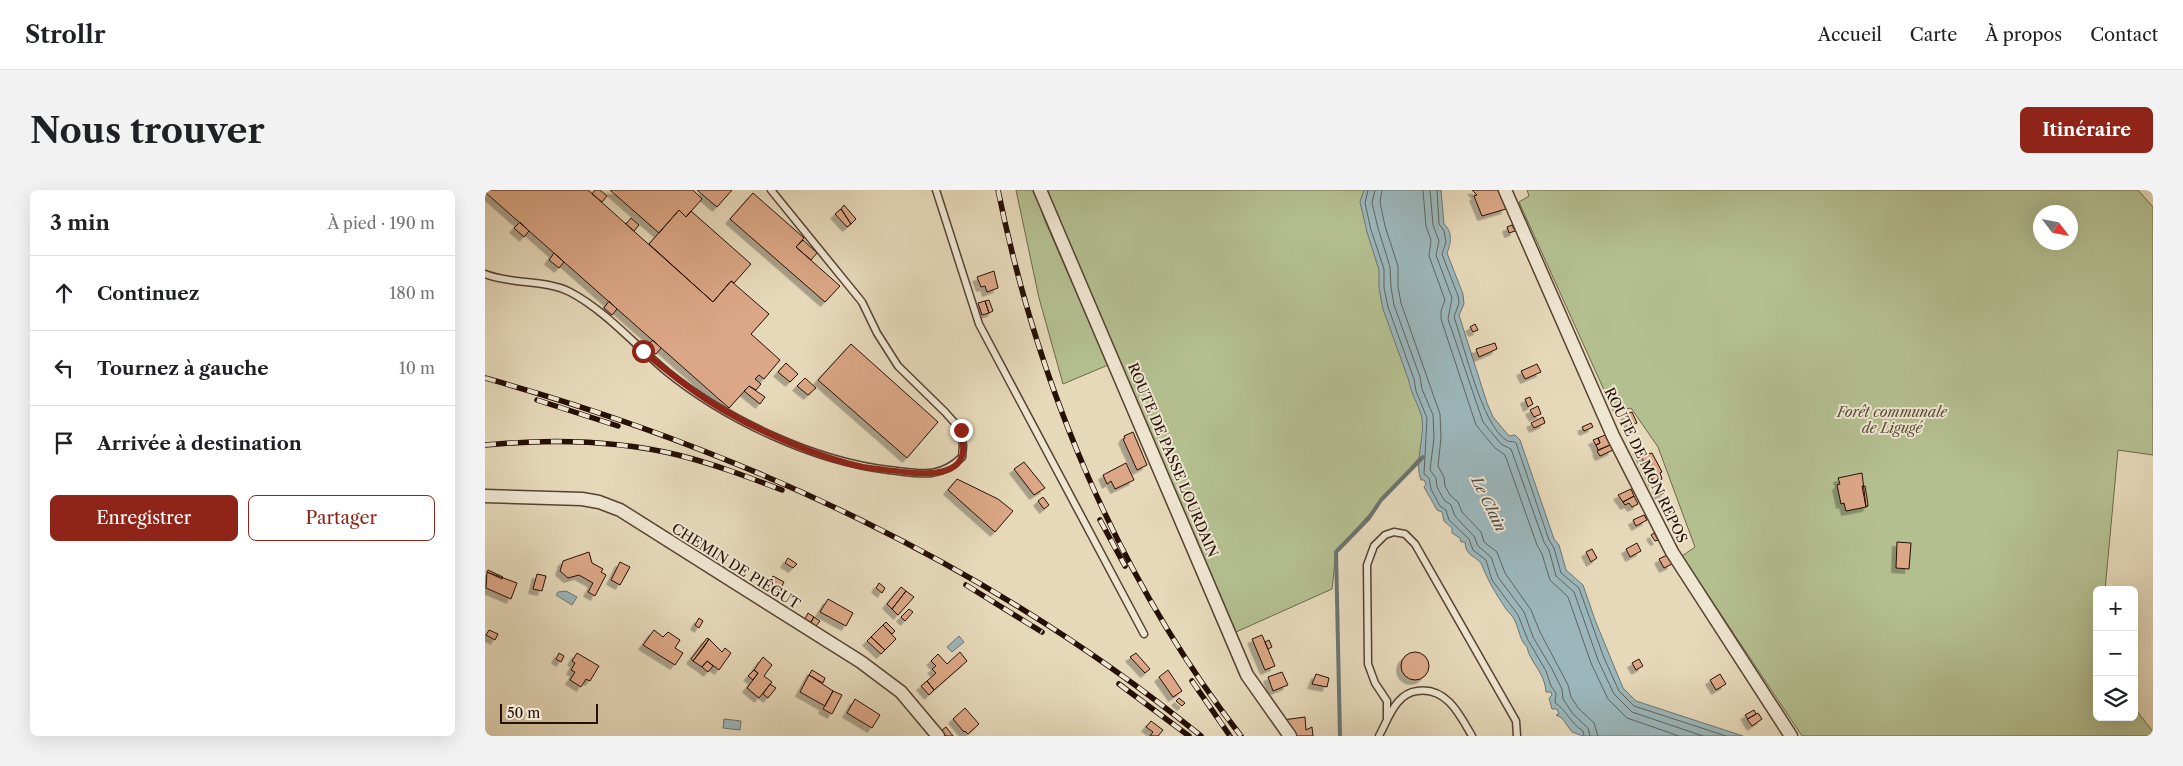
<!DOCTYPE html>
<html lang="fr">
<meta charset="utf-8">
<style>
:root{--surface:#fff;--page:#f2f2f2;--text:#202124;--muted:#757577;--line:#e0e0e0;--accent:#8f2418}
body{margin:0;font-family:"Libre Caslon Text",serif;background:var(--page);color:var(--text)}
.controls{position:absolute;right:15px;bottom:15px;display:grid;overflow:hidden;border-radius:8px;box-shadow:0 5px 20px #0002}
.controls button{width:45px;height:45px;display:grid;place-items:center;padding:0;border:0;border-bottom:1px solid var(--line);background:var(--surface);color:var(--text);font:25px sans-serif}
.compass{position:absolute;left:1548px;top:15px;width:45px;height:45px;border-radius:50%;background:var(--surface);box-shadow:0 5px 20px #0002;rotate:122deg}
.scale{position:absolute;left:15px;bottom:12px;width:98px;box-sizing:border-box;padding-left:5px;border:2px solid #260f05;border-top:0;font-size:14px;line-height:18px;white-space:nowrap;color:#260f05;-webkit-text-stroke:4px #efe6d2;paint-order:stroke}
.stop{position:absolute;width:15px;height:15px;margin:-11px;border:4px solid #8f2418;border-radius:50%;background:#fff}
.stop.end{background:#8f2418;border-color:#fff;box-shadow:0 1px 5px #0008}
.list{margin:0;padding:0;list-style:none}
h2{display:flex;justify-content:space-between;align-items:center;height:65px;margin:0;padding:0 20px;font-size:21px}
h2 small{font-size:16px;font-weight:400;color:var(--muted)}
.list li{display:grid;grid-template-columns:32px 1fr auto;gap:15px;align-items:center;box-sizing:border-box;height:75px;padding:0 20px;border-top:1px solid var(--line)}
.list b{display:block;font-size:19px;white-space:nowrap}
.list em{font-size:16px;font-style:normal;color:var(--muted)}
.actions{display:flex;gap:10px;padding:15px 20px}
.actions a{flex:1;padding:11px 0;border:1px solid var(--accent);border-radius:8px;text-align:center;font-size:18px;color:var(--accent)}
.actions .main{background:var(--accent);color:#fff}
.icon{flex:none;width:28px;height:28px;fill:none;stroke:currentColor;stroke-width:2;stroke-linecap:round;stroke-linejoin:round}
.map{position:relative;flex:none;width:1668px;height:546px;overflow:hidden;border-radius:8px}
header{display:flex;align-items:center;gap:30px;box-sizing:border-box;height:70px;padding:0 25px;background:var(--surface);border-bottom:1px solid var(--line)}
header strong{font-size:24px}
nav{display:flex;gap:28px;margin-inline-start:auto;font-size:18px}
.intro{display:flex;align-items:center;justify-content:space-between;box-sizing:border-box;height:120px;padding:0 30px}
h1{margin:0;font-size:35px}
.button{padding:12px 22px;border-radius:8px;background:var(--accent);color:#fff;font-size:18px;font-weight:700}
main{display:flex;gap:30px;padding:0 30px}
aside{flex:1;background:var(--surface);border-radius:8px;box-shadow:0 5px 20px #0002}
.map>svg:first-child{display:block}
.green{fill:#b4bf90;stroke:#6d674a;fill-rule:evenodd}
.water{fill:#9bb7bb;stroke:#6c7472}
.lines{fill:none;stroke-linecap:round;stroke-linejoin:round}
.shore{stroke:#606360;stroke-width:1}
.stream{stroke:#6c7472;stroke-width:4}
.building{fill:#dba786;stroke:#260f05;filter:url(#shadow)}
.lane-casing{stroke:#564232;stroke-width:9}
.street-casing{stroke:#564232;stroke-width:15}
.lane{stroke:#efe6d2;stroke-width:6}
.street{stroke:#efe6d2;stroke-width:12}
.rail-casing{stroke:#260f05;stroke-width:5.5}
.rail{stroke:#efe6d2;stroke-width:4;stroke-dasharray:11;stroke-linecap:butt}
.route{stroke:#8f2418;stroke-width:6}
.labels{text-anchor:middle;dominant-baseline:central;stroke-width:4;stroke-linejoin:round;paint-order:stroke}
.park-label{font-size:14px;font-style:italic;fill:#584d36;stroke:#efe6d2}
.street-label{font-size:14px;fill:#260f05;stroke:#efe6d2}
.water-label{font-size:15px;font-style:italic;fill:#4f4a45;stroke:#efe6d2}
</style>
<header>
<strong>Strollr</strong>
<nav><a>Accueil</a><a>Carte</a><a>À propos</a><a>Contact</a></nav>
</header>
<div class="intro"><h1>Nous trouver</h1><a class="button">Itinéraire</a></div>
<main>
<aside>
<h2>3 min<small>À pied · 190 m</small></h2>
<ul class="list">
<li><svg class="icon" aria-label="ahead" viewBox="0 0 24 24"><path d="M12 20V5M6 11l6-6 6 6"/></svg><div><b>Continuez</b></div><em>180 m</em></li>
<li><svg class="icon" aria-label="left" viewBox="0 0 24 24"><path d="M17 20v-9H6M10 6l-5 5 5 5"/></svg><div><b>Tournez à gauche</b></div><em>10 m</em></li>
<li><svg class="icon" aria-label="arrive" viewBox="0 0 24 24"><path d="M6 21V4h12l-3 4 3 4H6"/></svg><div><b>Arrivée à destination</b></div></li>
</ul>
<div class="actions"><a class="main">Enregistrer</a><a>Partager</a></div>
</aside>
<div class="map">
<svg width="1668" height="546" viewBox="0 0 1668 546">
<defs>
<filter id="shadow"><feDropShadow dx="-4.5" dy="4.5" stdDeviation="0" flood-color="#0004"/></filter>
</defs>
<rect width="100%" height="100%" fill="#e6d9ba"/>
<filter id="stains"><feTurbulence type="fractalNoise" baseFrequency=".004" numOctaves="4"/><feColorMatrix values="0 0 0 0 .2 0 0 0 0 .09 0 0 0 0 .02 0 0 0 .5 -.17"/></filter>
<radialGradient id="worn" r=".72"><stop offset=".6" stop-color="#630" stop-opacity="0"/><stop offset="1" stop-color="#630" stop-opacity=".3"/></radialGradient>
<path class="green" d="M531,0H550L560,31L623,175L578,194L554,108Z
M561,0H911L963,235L851,362L847,399L751,442Z
M1042,0H1653L1668,17V265L1633,260L1620,400H1612V527H1649V517L1668,542V546H1317L1197,366L1210,357L1173,257L1146,218L1129,222L1034,12L1044,6ZM1556,22H1586V52H1556Z"/>
<path class="water" d="M879,0H956L959,34C968,42 966,53 962,63L978,104L979,114L974,125L1002,213L1008,227L1024,246L1030,245L1035,250L1069,349L1074,355L1081,380L1098,395L1110,430L1138,498L1151,511L1258,546H1098L1087,542L1077,528L1071,525L1074,524L1072,519H1067L1064,508L1067,505L1066,502H1061C1060,482 1045,473 1042,457C1035,451 1034,439 1030,431C1028,426 1024,423 1021,419C1011,404 1003,391 997,375C994,367 980,367 980,352H976L975,348L967,343V338L959,331L957,322L952,320L939,297L941,294L939,290H936C929,274 940,247 937,228C934,215 926,204 924,191L898,119L894,98V80L882,42L875,12Z
M81,401L92,407L87,415L71,405L73,402Z
M474,446L479,452L467,462L462,457Z
M239,529L256,531L255,540L238,538Z"/>
<g class="lines">
<path class="shore" d="M883,0L880,13L886,40L899,79V98L903,117L929,189L931,201L942,228L939,284L944,288L946,299L955,316L961,320L964,330L984,349L988,360L1001,370L1007,390L1033,425L1043,450L1061,481L1066,496L1071,503L1070,513C1080,518 1086,534 1098,541L1099,546
M890,0L887,13L893,38L905,77L906,97L909,115L935,187L937,199L948,225L949,248L945,280L951,288L952,297L959,310L966,315L970,326L979,336L989,346L993,356L1006,367L1013,387L1039,422L1048,447L1067,479L1077,499L1078,509L1088,524L1103,538L1105,546
M897,0L895,12L900,36L913,76V97L916,113L955,224L956,248L953,276L959,287L960,296L965,305L973,312L977,322L996,342L999,352L1012,362L1020,383L1046,420L1055,442L1083,495L1086,507L1094,519L1109,533L1113,546
M938,0L941,36L946,50L944,66L960,110L956,121V129L991,235L1010,258L1020,265L1052,355L1057,364L1065,390L1083,407L1106,473L1123,509L1142,528L1194,546
M945,0L948,35L954,51L951,65L967,108L963,129L998,232L1016,254L1026,259L1059,352L1064,360L1071,386L1089,402L1113,470L1129,504L1147,522L1218,546
M952,0L954,34L959,41L961,52L957,64L973,106L974,113L969,127C979,155 997,235 1021,250C1025,253 1027,250 1031,253L1064,350L1069,358L1076,383L1094,398L1119,468L1134,501L1149,516L1241,546"/>
<path class="stream" d="M855,546L851,362L884,328L896,310L938,267"/>
</g>
<path class="building" d="M1,0H103L228,112L246,91L284,124L266,144L295,170L279,189L274,185L270,189L276,194L271,200L264,196L244,218L0,2Z
M110,0H115L122,6L117,12L107,4Z
M125,0H208L217,9L201,27L194,20L174,43Z
M212,0H247L232,17Z
M987,0H1013L1021,19L997,26L989,6L992,5Z
M268,3L319,48L311,57L355,96L340,112L245,29Z
M359,15L371,29L366,34L356,19Z
M356,19L366,34L362,37L350,24Z
M194,20L201,27L206,21L266,74L249,93L246,91L228,112L164,54Z
M146,28L154,35L149,41L141,34Z
M35,32L44,41L39,47L29,38Z
M1027,35L1030,41L1024,43L1022,37Z
M318,50L332,63L326,70L311,57Z
M69,63L79,72L74,78L64,70Z
M509,81L513,98L502,102L500,96L496,97L492,87Z
M504,110L508,121L504,123L500,111Z
M124,111L132,119L127,125L119,118Z
M500,111L504,123L497,125L493,113Z
M990,134L993,140L988,142L985,137Z
M168,150L176,158L171,164L162,156Z
M1010,153L1012,159L994,167L991,159Z
M366,154L453,232L422,268L333,190Z
M301,173L313,184L305,192L293,182Z
M1052,174L1056,182L1040,189L1036,181Z
M320,188L331,198L323,205L312,196Z
M264,196L280,207L275,214L259,201Z
M1045,207L1048,214L1043,217L1040,209Z
M1053,216L1056,224L1049,227L1045,220Z
M1147,222L1152,233L1145,236L1140,225Z
M1058,227L1060,233L1049,238L1046,233Z
M1106,233L1108,237L1099,241L1097,237Z
M648,242L662,275L652,280L638,249L640,248L639,246Z
M1120,245L1125,255L1113,260L1111,255L1115,253L1113,248Z
M1113,248L1115,253L1111,255L1108,250Z
M1125,255L1128,260L1115,266L1112,261Z
M1158,255L1163,264L1167,263L1177,282L1175,283L1177,289L1169,293L1152,258Z
M539,272L560,298L549,305L529,279Z
M641,273L649,290L630,299L626,291L622,294L618,285Z
M1377,283L1381,317L1361,321L1359,313L1356,314L1352,295L1355,294L1353,288Z
M472,289L513,309L528,321L510,342L463,300Z
M1176,295L1180,302L1175,305L1172,298Z
M1377,296H1380L1382,308L1383,316L1381,317Z
M1146,299L1149,306L1138,312L1133,305Z
M1149,306L1153,314L1147,317L1144,313L1140,315L1138,312Z
M558,307L564,315L559,319L553,311Z
M1159,325L1162,330L1151,336L1148,330Z
M1169,343L1173,350L1170,351L1166,345Z
M1412,352L1426,353L1424,379L1411,378Z
M1152,353L1156,361L1145,367L1141,359Z
M1107,359L1112,368L1106,372L1101,362Z
M104,362L107,373L118,379L116,382L121,385L110,406L103,402L108,393L94,385L83,388L75,381L78,371Z
M1182,365L1187,374L1179,378L1174,369Z
M303,368L312,374L308,378L300,373Z
M135,372L145,377L135,395L126,390Z
M3,380L18,387L17,389L2,382Z
M2,382L32,393L26,409L1,398Z
M52,384L61,386L57,401L48,399Z
M288,386L299,392L295,400L284,393Z
M394,393L400,398L397,403L391,398Z
M416,397L421,401L407,419L402,414Z
M421,401L429,407L413,425L407,419Z
M343,409L368,423L361,436L335,422Z
M424,419L428,422L420,431L416,427Z
M323,423L329,427L326,432L320,429Z
M329,427L335,431L331,436L326,432Z
M214,428L218,431L214,438L210,435Z
M401,432L410,441L407,444L398,435Z
M398,435L411,449L400,460L386,447Z
M4,440L13,444L10,450L1,445Z
M169,440L178,447L183,442L195,450L190,458L198,463L190,475L158,455Z
M777,445L790,476L780,480L767,449Z
M386,447L400,460L396,464L382,451Z
M222,448L224,449L219,457L208,471L206,469Z
M224,449L237,462L240,458L246,463L234,480L222,471L217,477L208,471Z
M784,450L787,457L783,459L780,452Z
M916 476a14 14 0 1 1 28 0a14 14 0 1 1-28 0Z
M475,462L482,471L449,500L442,491L451,483L447,479L451,476L446,471L453,464L462,474Z
M74,463L79,466L76,472L71,469Z
M92,463L114,476L105,491L101,489L96,497L85,490L90,482L86,480L90,473L87,471Z
M651,463L665,479L660,483L645,467Z
M278,467L287,475L279,486L287,492L274,508L262,498L273,483L269,480Z
M1154,469L1158,476L1151,480L1147,473Z
M222,471L228,476L223,482L217,477Z
M269,480L273,483L268,490L263,486Z
M327,480L340,488L338,493L324,485Z
M683,480L697,501L688,507L674,487Z
M797,482L803,495L788,501L783,487Z
M831,484L844,488L842,497L827,494Z
M1235,484L1241,494L1231,500L1225,490Z
M324,485L348,501L340,516L315,502Z
M442,491L449,500L444,505L436,496Z
M285,494L291,498L283,508L278,504Z
M348,501L357,505L347,524L338,519Z
M694,508L700,513L697,516L691,511Z
M370,509L395,525L387,538L362,523Z
M480,518L494,534L483,544L480,541L479,542L468,529Z
M1269,520L1271,524L1263,529L1260,525Z
M1273,523L1277,529L1267,536L1262,529Z
M820,527L821,540L827,537L828,546H811L798,530Z
M666,531L678,540L673,546H665L668,542L661,537Z
M461,537L468,546H461L457,540Z"/>
<g class="lines">
<defs>
<path id="lane" d="M451,0L494,134L659,444
M0,84C27,95 59,89 85,102C121,121 150,155 181,181C240,229 328,271 404,280C433,283 454,290 477,267L478,256L476,240L460,222L413,176L392,143L377,112L286,0
M902,530V511L890,493L883,474L882,375L889,356L900,345L909,342L920,344L930,354L1031,531L1032,546
M894,546C900,535 905,521 913,512C918,506 924,502 932,501C961,496 975,525 987,546"/>
<path id="street" d="M555,0L762,485L805,546
M1020,0L1128,246L1187,362L1306,546
M0,306L97,309L114,312L135,320L376,472L416,502L453,546"/>
</defs>
<use href="#lane" class="lane-casing"/>
<use href="#street" class="street-casing"/>
<use href="#lane" class="lane"/>
<use href="#street" class="street"/>
<defs>
<path id="rail" d="M513,0C553,196 633,388 756,546
M0,188C258,260 507,376 716,546
M52,210L133,236
M0,255C63,249 131,250 193,265C229,274 263,287 297,300
M615,330L640,376
M481,395L557,442
M707,491L745,546
M634,494L704,546"/>
</defs>
<use href="#rail" class="rail-casing"/>
<use href="#rail" class="rail"/>
</g>
<g class="lines">
<path class="route" d="M158,161C184,183 211,205 240,221C278,243 335,268 378,277C391,279 405,280 419,282C436,284 470,287 477,266C480,259 477,248 476,240"/>
</g>
<g class="labels">
<g class="park-label">
<text x="1407" y="222">Forêt communale<tspan x="1407" dy="16">de Ligugé</tspan></text>
</g>
<g class="street-label">
<text transform="translate(688 270) rotate(67)">ROUTE DE PASSE LOURDAIN</text>
<text transform="translate(1161 275) rotate(64)">ROUTE DE MON REPOS</text>
<text transform="translate(251 376) rotate(32)">CHEMIN DE PIÉGUT</text>
</g>
<g class="water-label">
<text transform="translate(1004 314) rotate(64)">Le Clain</text>
</g>
</g>
<rect width="100%" height="100%" filter="url(#stains)"/>
<rect width="100%" height="100%" fill="url(#worn)"/>
</svg>
<div class="controls">
<button>+</button>
<button>−</button>
<button><svg class="icon" aria-label="layers" viewBox="0 0 24 24"><path d="M12 4l9 5-9 5-9-5zM3 14l9 5 9-5"/></svg></button>
</div>
<svg class="compass" viewBox="-18 -18 36 36"><path d="M0-13l5 13h-10z" fill="#e53935"/><path d="M0 13l5-13h-10z" fill="#757577"/></svg>
<div class="scale">50 m</div>
<div class="stop" style="left:158px;top:161px"></div>
<div class="stop end" style="left:476px;top:240px"></div>
</div>
</main>
